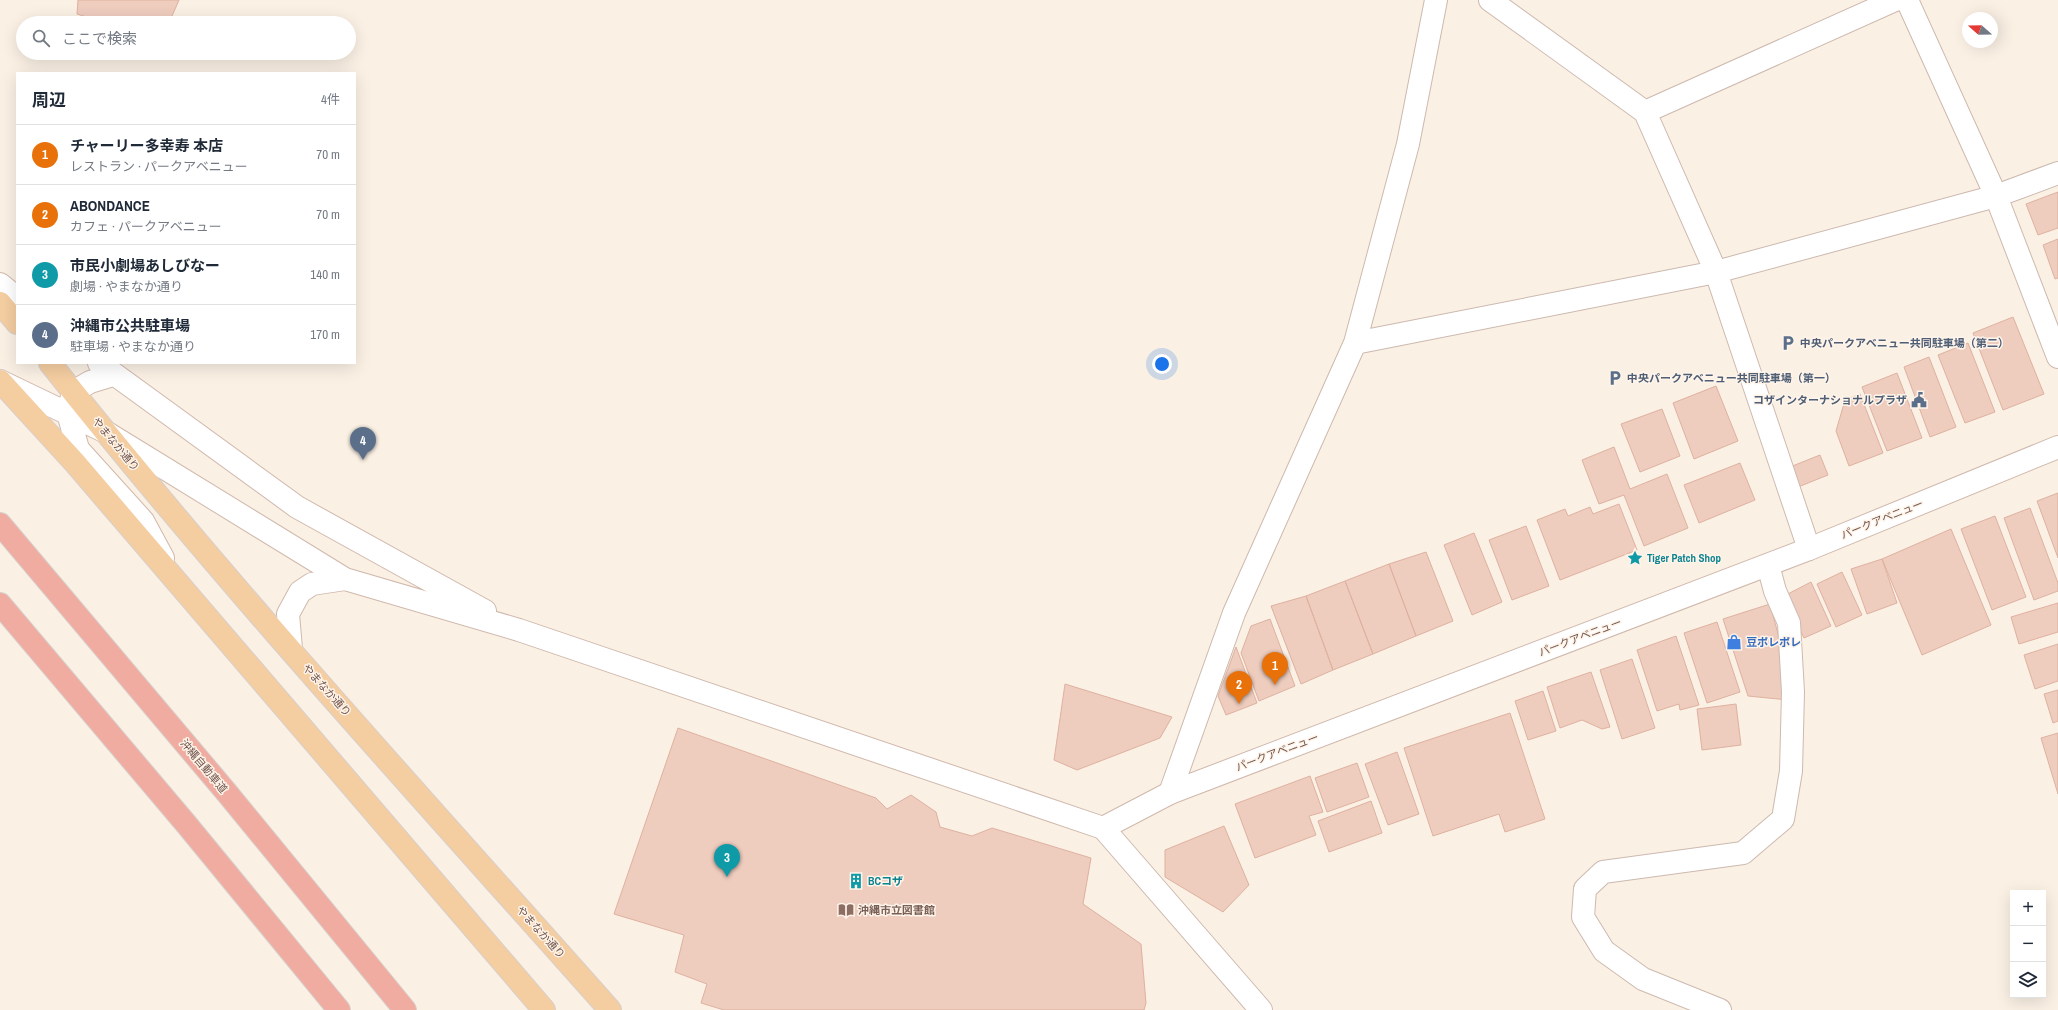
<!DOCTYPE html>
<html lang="ja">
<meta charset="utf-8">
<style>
:root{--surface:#fff;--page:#f6f6f7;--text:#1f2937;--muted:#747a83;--line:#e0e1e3;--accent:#0f766e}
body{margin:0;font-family:"Archivo Narrow","Noto Sans JP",sans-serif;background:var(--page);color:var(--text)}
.controls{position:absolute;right:12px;bottom:12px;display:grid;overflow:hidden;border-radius:0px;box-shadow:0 4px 16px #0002}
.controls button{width:36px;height:36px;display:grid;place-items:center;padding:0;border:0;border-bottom:1px solid var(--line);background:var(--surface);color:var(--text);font:20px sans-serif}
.compass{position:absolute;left:1962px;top:12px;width:36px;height:36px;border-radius:50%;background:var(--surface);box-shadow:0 4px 16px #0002;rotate:290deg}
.you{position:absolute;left:1162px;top:364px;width:14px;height:14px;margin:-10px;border:3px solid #fff;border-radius:50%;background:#1a73e8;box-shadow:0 0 0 6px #1a73e833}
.badge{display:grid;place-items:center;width:26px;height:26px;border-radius:50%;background:var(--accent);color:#fff;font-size:13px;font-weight:700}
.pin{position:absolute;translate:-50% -33px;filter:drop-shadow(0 1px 2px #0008)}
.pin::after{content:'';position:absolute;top:21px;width:14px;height:12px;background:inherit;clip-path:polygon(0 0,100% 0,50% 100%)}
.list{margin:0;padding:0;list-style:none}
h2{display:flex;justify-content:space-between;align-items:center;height:52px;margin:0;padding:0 16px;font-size:17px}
h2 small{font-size:13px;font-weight:400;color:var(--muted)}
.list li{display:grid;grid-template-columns:26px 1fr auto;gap:12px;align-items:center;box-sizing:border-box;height:60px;padding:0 16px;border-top:1px solid var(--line)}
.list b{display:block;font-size:15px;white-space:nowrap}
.list p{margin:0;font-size:13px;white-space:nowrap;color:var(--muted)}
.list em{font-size:13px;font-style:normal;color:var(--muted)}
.icon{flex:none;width:22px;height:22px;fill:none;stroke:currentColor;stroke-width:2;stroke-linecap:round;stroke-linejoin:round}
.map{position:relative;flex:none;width:2058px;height:1010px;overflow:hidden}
.search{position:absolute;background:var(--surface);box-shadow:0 4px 16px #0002;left:16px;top:16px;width:340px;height:44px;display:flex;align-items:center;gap:10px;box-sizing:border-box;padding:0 14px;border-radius:22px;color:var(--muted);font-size:15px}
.panel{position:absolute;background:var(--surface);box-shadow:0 4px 16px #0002;left:16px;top:72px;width:340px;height:292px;border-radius:0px}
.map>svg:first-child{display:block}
.building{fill:#eeccbe;stroke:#dfb1a0}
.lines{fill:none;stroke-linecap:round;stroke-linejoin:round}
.street-casing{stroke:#cdb9af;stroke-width:24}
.secondary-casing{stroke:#d0b8ac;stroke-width:24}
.primary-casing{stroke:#d7cfcd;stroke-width:24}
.highway-casing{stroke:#d7cfcd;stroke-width:24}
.street{stroke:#fff;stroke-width:22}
.secondary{stroke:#fff;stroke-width:22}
.primary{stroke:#f4cda1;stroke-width:22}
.highway{stroke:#f0aca0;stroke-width:22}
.labels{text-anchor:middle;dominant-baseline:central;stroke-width:3;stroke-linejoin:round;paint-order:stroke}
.service-label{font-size:11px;font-weight:bold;fill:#4e5e75;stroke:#fef4ea;text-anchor:start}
.street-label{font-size:11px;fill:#71554c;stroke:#fef4ea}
.culture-label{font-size:11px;font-weight:bold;fill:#0d838f;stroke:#fef4ea;text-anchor:start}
.shop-label{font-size:11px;font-weight:bold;fill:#366cbe;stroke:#fef4ea;text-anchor:start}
.education-label{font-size:11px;font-weight:bold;fill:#785e54;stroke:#fef4ea;text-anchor:start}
</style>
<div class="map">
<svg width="2058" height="1010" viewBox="0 0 2058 1010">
<rect width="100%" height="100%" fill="#faf0e4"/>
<path class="building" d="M78,0H179L169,23H105L77,14Z
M2058,192V228L2038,235L2026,204Z
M2058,239V278L2055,279L2043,245Z
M2013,317L2044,394L2003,410L1973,333Z
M1968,343L1995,412L1965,423L1938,355Z
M1929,357L1956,427L1930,437L1904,367Z
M1897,373L1922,438L1887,451L1862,387Z
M1716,386L1738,441L1694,459L1673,403Z
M1860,394L1883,453L1849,466L1836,431L1845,400Z
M1662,409L1680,456L1640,472L1621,424Z
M1614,447L1630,489L1667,474L1688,528L1644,546L1624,495L1599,504L1582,460Z
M1820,455L1828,475L1793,489L1785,469Z
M1740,463L1755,500L1699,523L1684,485Z
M2058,493V558L2037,501Z
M1619,504L1637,550L1560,580L1537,520L1565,509L1568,516L1590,507L1593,514Z
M2030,508L2058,583V591L2034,600L2004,518Z
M1995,516L2026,597L1992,610L1961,529Z
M1526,526L1549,586L1512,600L1489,540Z
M1951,529L1991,625L1922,655L1882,559Z
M1474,533L1502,602L1472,615L1444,545Z
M1426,552L1453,621L1416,636L1389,564Z
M1882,559L1897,603L1867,614L1851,569Z
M1389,564L1416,636L1373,654L1345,581Z
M1842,572L1862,615L1836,627L1817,584Z
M1345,581L1373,654L1333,670L1306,596Z
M1811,582L1831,626L1804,638L1784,596Z
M1306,596L1333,670L1301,684L1271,606Z
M2058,603V632L2019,644L2011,617Z
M1770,604L1782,649L1788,700L1748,696L1723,619Z
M1270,619L1295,686L1259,701L1241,653L1251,626Z
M1717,622L1740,692L1707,703L1684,633Z
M1676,636L1699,705L1680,710L1679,704L1657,711L1637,650Z
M2058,644V681L2035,689L2024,655Z
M1236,647L1257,703L1226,715L1218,696Z
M1632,659L1655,728L1622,739L1600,670Z
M1591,672L1610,727L1602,729L1582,720L1560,728L1547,687Z
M1065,684L1172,717L1160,738L1077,770L1054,760Z
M2058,690V721L2053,723L2044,694Z
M1543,691L1556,731L1528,740L1515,701Z
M1736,704L1741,745L1702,750L1697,709Z
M1510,713L1545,819L1505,832L1499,814L1433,836L1404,748Z
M678,728L876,798L887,809L911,795L936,812L940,827L972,836L992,828L1091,858L1083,904L1141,944L1146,1003L1144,1010H724L701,1003L707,984L675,972L684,935L614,914Z
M2058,733V794L2041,738Z
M1397,752L1419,814L1388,825L1365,764Z
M1357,763L1369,797L1327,812L1315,778Z
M1310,776L1323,812L1309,816L1316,835L1255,858L1235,804Z
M1371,801L1382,833L1329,852L1318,821Z
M1224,826L1249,885L1223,912L1165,877V850Z"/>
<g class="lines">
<defs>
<path id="street" d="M1490,0L1645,112L1716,272L1809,549
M1907,0L1996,196L2058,357
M1645,112L1895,0
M1355,343L1716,272L1996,196L2058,173
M1170,793L1234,613L1355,343L1408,144L1436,0
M1103,828L1261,1010
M1720,1010L1643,979L1604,951L1583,917L1585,889L1603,872L1743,853L1783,819L1791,771L1793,692L1789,623L1775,591L1768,565"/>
<path id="secondary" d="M0,284L17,298
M99,363L297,507L485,611
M113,375L90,382L73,392L68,413L78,449L143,521L163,558
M0,381L104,431L345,579L519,630L1103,828L1170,793L1809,549L2058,447
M291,649L288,614L300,592L312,584L345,579"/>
<path id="primary" d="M0,303L17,323
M50,363C227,586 421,797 610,1010
M0,381L75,463L544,1010"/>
<path id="highway" d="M0,524L227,793L405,1010
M0,604L187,825L339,1010"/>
</defs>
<use href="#street" class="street-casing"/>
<use href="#secondary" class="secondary-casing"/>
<use href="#primary" class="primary-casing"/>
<use href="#highway" class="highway-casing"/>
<use href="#street" class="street"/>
<use href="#secondary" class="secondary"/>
<use href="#primary" class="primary"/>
<use href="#highway" class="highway"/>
</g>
<defs>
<symbol id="parking-bare" viewBox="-9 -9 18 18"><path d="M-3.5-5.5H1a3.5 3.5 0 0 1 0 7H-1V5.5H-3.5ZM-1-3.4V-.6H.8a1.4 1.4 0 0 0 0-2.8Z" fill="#5c6f8a" stroke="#fef4ea" stroke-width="2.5" paint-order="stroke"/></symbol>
<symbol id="civic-bare" viewBox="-9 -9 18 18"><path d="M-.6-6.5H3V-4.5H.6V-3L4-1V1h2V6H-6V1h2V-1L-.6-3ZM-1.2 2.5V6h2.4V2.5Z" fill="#5c6f8a" stroke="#fef4ea" stroke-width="2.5" paint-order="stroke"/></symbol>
<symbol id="sight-bare" viewBox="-9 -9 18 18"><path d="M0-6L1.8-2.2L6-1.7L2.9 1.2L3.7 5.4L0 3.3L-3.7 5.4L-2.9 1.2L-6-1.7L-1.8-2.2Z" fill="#0f9aa8" stroke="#fef4ea" stroke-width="2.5" paint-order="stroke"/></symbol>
<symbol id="shop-bare" viewBox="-9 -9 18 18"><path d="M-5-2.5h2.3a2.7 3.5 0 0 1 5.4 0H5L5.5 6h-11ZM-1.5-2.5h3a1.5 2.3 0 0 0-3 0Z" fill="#3f7fe0" stroke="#fef4ea" stroke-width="2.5" paint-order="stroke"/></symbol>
<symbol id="building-bare" viewBox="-9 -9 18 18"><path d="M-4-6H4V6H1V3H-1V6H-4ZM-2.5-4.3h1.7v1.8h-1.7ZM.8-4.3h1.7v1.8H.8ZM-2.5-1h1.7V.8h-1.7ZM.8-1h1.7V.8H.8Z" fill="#0f9aa8" stroke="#fef4ea" stroke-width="2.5" paint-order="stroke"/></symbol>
<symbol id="library-bare" viewBox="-9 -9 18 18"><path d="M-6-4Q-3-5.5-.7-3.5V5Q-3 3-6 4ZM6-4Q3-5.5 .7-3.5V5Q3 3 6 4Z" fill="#8d6e63" stroke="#fef4ea" stroke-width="2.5" paint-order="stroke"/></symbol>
</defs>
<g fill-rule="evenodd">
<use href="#parking-bare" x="1777" y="332" width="22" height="22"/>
<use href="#parking-bare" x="1604" y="367" width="22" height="22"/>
<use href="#civic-bare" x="1908" y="389" width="22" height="22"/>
<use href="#sight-bare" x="1624" y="547" width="22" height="22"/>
<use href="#shop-bare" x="1723" y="631" width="22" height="22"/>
<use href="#building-bare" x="845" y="870" width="22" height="22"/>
<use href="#library-bare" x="835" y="899" width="22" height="22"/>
</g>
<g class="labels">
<g class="service-label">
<text x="1800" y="343">中央パークアベニュー共同駐車場（第二）</text>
<text x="1627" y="378">中央パークアベニュー共同駐車場（第一）</text>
<text x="1907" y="400" text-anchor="end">コザインターナショナルプラザ</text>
</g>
<g class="street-label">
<text transform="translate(116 444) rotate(50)">やまなか通り</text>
<text transform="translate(1882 519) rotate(-22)">パークアベニュー</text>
<text transform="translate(1580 637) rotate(-21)">パークアベニュー</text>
<text transform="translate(327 690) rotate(48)">やまなか通り</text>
<text transform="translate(1277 752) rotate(-21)">パークアベニュー</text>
<text transform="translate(204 766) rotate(50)">沖縄自動車道</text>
<text transform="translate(541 932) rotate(48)">やまなか通り</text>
</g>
<g class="culture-label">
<text x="1647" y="558">Tiger Patch Shop</text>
<text x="868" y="881">BCコザ</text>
</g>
<g class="shop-label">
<text x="1746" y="642">豆ポレポレ</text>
</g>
<g class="education-label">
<text x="858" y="910">沖縄市立図書館</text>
</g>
</g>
</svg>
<div class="controls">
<button>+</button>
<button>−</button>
<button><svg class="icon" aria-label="layers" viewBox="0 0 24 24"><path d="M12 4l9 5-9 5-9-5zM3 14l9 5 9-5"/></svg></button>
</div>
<svg class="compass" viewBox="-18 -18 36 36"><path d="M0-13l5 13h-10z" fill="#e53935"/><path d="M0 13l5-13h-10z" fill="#747a83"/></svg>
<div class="you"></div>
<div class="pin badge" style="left:1275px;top:685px;background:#e8710a">1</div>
<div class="pin badge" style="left:1239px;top:704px;background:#e8710a">2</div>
<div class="pin badge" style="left:727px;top:877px;background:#0f9aa8">3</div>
<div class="pin badge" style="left:363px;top:460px;background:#5c6f8a">4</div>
<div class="search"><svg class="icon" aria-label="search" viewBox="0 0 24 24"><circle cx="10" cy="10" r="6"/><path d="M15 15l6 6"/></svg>ここで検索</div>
<section class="panel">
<h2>周辺<small>4件</small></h2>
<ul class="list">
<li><span class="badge" style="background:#e8710a">1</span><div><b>チャーリー多幸寿 本店</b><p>レストラン · パークアベニュー</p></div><em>70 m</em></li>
<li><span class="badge" style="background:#e8710a">2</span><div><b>ABONDANCE</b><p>カフェ · パークアベニュー</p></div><em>70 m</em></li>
<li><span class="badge" style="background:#0f9aa8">3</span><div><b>市民小劇場あしびなー</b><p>劇場 · やまなか通り</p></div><em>140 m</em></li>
<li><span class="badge" style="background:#5c6f8a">4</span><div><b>沖縄市公共駐車場</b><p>駐車場 · やまなか通り</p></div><em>170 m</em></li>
</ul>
</section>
</div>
